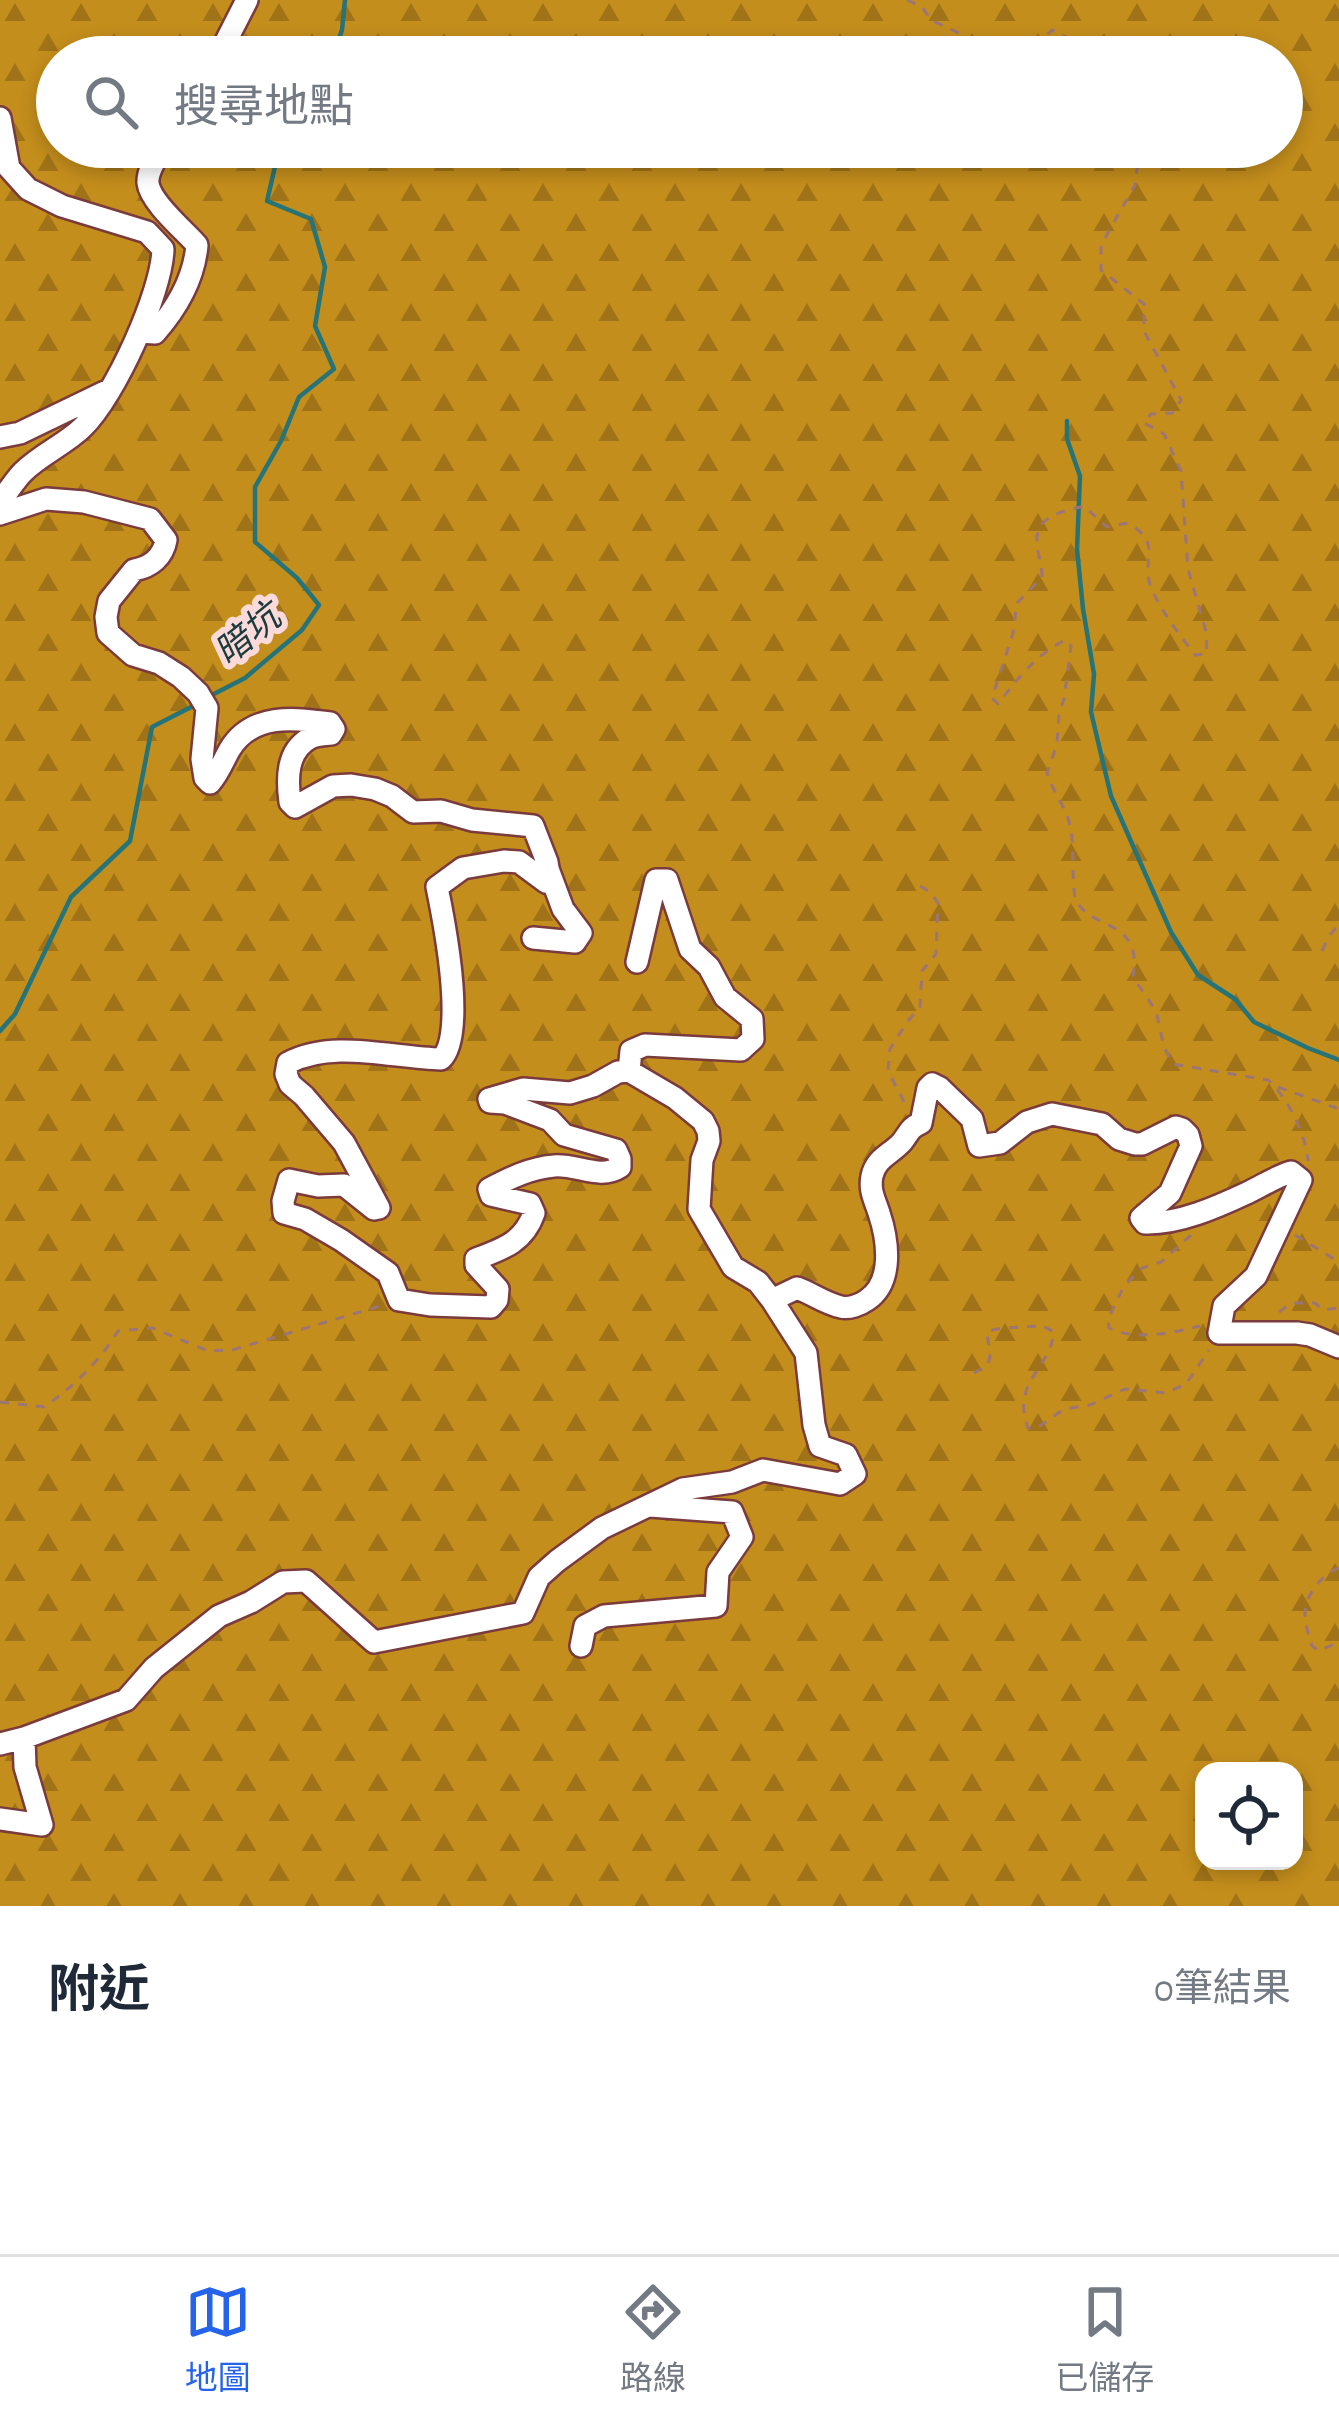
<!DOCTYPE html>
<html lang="zh-TW">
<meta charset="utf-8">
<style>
:root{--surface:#fff;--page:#f2f2f3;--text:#1f2937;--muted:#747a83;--line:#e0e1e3;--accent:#2563eb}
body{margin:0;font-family:"Alegreya Sans","Noto Sans TC",sans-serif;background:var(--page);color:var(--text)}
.controls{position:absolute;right:36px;bottom:36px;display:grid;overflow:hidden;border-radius:24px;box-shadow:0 6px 18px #0003}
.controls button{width:108px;height:108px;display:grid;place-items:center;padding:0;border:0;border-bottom:3px solid var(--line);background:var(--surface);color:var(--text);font:60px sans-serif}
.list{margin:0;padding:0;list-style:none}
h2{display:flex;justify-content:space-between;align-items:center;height:156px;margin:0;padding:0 48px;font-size:51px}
h2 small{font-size:39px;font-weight:400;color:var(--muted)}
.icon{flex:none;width:66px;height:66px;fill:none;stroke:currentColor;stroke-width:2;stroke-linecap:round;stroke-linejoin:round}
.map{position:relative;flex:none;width:1339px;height:1906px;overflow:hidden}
.search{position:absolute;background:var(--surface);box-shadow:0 6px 18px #0003;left:36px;right:36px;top:36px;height:132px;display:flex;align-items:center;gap:30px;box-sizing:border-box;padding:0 42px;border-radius:66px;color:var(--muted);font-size:45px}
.sheet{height:348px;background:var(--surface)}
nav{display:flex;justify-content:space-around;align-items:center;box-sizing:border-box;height:168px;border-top:3px solid var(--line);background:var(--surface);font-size:33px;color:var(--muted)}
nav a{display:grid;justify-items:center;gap:6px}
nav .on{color:var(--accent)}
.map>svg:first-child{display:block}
.forest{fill:url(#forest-firs);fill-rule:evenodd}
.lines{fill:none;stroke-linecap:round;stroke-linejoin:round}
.stream{stroke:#267478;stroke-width:4.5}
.minor-casing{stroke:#7b3a3c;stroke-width:26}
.path{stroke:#9c7575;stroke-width:3;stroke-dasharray:9 9;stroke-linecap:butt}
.minor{stroke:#fff;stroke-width:21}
.labels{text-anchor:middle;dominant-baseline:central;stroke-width:12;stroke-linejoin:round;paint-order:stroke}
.water-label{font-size:36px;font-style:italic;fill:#1a3c3e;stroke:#fbdad9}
</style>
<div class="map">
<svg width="1339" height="1906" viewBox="0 0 1339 1906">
<defs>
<pattern id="forest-firs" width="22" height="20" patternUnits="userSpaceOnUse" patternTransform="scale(3)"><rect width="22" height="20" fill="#c48e1c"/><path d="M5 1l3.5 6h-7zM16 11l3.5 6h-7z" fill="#a07318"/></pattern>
</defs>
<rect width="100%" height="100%" fill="#f8c8c7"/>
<path class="forest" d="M0,0H1339V1906H0ZM57,57H1282V147H57ZM1204,1771H1294V1861H1204Z"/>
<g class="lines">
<path class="stream" d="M333,57L342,30L345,0
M1067,421V439L1080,476L1077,549L1083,609L1094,674L1091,712L1111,796L1171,932L1198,975L1235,999L1254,1022L1308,1048L1339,1060
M210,696L245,678L302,630L319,605L297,578L255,542V487L281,441L299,397L334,369L315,326L325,267L311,219L267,201L277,158L285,147
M0,1031L15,1014L71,897L130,841L152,727L195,705"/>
<defs>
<path id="minor" d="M218,57L247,0
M0,118L9,168L28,189L62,206L147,232L163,249C162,292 115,396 83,427C66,444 41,454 23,472C15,480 8,492 0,501
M140,332L155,333C177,308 194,279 197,245C185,231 150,202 148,183C147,171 157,157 163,147
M0,437L20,433L109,390
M0,514L46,499L84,502L150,519L166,540C163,557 151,567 134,570L109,601L106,617L108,633L133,655L159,663L181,677L198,693L207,708L202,759L205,778L210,783C219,773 223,761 230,749C252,713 294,718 330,723L334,729L331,734C324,735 316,735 310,738C286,751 287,780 290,802L295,807L333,786L351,785L375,789L392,796L413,812L441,811L472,820L533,826L547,862L550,880L546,882L519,862L504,861L463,868L437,887C444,921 467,1036 441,1059C393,1058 332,1039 288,1063L286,1074L290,1084L304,1096L344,1143L379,1208L374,1209L344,1185L318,1186L289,1180L283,1201L284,1213L305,1219L341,1240L388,1273L399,1300L430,1305L491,1307L497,1300L498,1289L476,1265V1259C503,1249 524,1242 534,1213L530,1204L491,1195L489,1189C510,1178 530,1168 554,1166C577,1164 600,1180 620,1167V1159L616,1150L564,1135L550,1120L505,1103L490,1102L489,1099L523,1089L570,1093L593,1086L618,1072L629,1071L675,1098L703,1121L708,1131L709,1141L702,1160L699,1209L733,1267L758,1282L772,1300L797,1288C811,1293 826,1304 841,1307C849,1309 860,1305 867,1300C894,1282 888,1240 879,1213C875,1200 869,1191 872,1176C876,1158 890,1155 902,1142C910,1132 909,1128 921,1123L928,1088L932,1084L940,1088L972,1119L979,1146L1000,1143L1027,1122L1052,1114L1102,1124L1119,1139L1135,1144H1142L1176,1127L1182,1129L1188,1135L1191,1146L1170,1193L1141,1218L1145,1223C1179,1224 1217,1207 1247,1193C1262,1186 1275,1177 1291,1172L1301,1180L1256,1276L1224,1306L1219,1333H1297L1310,1335L1339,1347
M533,938L575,942L581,933L563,909L548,869
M629,1071L631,1051L645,1045L741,1050L753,1039L752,1019L725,997L709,967L690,949L667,880H656L637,962
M581,1646L585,1626L604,1616L716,1606L718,1572L742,1537L732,1512L650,1506
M0,1744L24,1738
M0,1819L42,1825L25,1767L24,1738L126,1700L154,1668L219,1616L251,1602L283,1582L306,1581L374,1642L523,1613L539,1577L557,1561L602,1528L683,1489L732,1482L763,1470L840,1484L855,1474L846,1455L820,1446L814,1425L806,1353L772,1300"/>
</defs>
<use href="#minor" class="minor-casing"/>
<path class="path" d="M907,0L922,7L931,20L1010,57
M1020,57L1029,52L1052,30L1086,47L1085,57
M1140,147L1135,185L1101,245V270L1144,304V331L1181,400L1172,413L1151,414L1144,423L1164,434L1181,471L1188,569L1207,635L1206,654L1195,655C1179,634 1163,614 1152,590C1139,560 1165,545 1128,523L1107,527L1084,506C1066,511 1039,514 1037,537C1036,550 1042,564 1042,577L1017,603L1013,633L992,698L998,704C1017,679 1036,655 1065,640L1071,646L1064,699L1059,714L1057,744L1047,773C1053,792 1065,806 1070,825C1075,845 1071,889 1076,900C1092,932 1143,917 1133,977L1156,1011L1164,1047L1173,1064L1268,1080C1288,1098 1306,1135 1308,1161
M1322,951L1329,936L1339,924
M1278,1087L1339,1109
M904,1102L888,1071L890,1049L907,1022L920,1007L922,971L936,954L938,903L930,892L920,886
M1191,1235L1161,1262L1142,1268L1124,1286L1108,1319L1109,1328C1135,1341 1172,1333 1200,1326
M1295,1235L1339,1262
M1279,1312L1291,1303H1315L1323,1310L1339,1308
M974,1373L988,1365L990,1356L987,1332C1005,1325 1023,1329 1041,1325L1054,1332C1049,1372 1011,1381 1028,1428H1037L1064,1409L1090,1405L1125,1389L1166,1393L1186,1384L1209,1350
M0,1402L44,1407C74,1386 99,1362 118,1331L153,1328L208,1351L232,1350L380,1306
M1339,1568C1322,1574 1304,1596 1305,1615C1305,1625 1309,1636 1312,1646L1319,1651L1339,1642"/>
<use href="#minor" class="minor"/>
</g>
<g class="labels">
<g class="water-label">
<text transform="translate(248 635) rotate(-39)">暗坑</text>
</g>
</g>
</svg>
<div class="controls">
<button><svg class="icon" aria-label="locate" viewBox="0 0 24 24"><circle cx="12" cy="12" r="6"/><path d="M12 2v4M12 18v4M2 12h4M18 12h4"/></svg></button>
</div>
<div class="search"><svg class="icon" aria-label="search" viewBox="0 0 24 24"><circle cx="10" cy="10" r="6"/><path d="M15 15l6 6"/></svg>搜尋地點</div>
</div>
<section class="sheet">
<h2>附近<small>0筆結果</small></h2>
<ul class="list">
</ul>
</section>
<nav>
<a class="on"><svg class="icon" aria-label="map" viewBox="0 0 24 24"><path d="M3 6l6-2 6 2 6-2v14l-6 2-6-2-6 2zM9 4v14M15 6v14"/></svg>地圖</a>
<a><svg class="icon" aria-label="directions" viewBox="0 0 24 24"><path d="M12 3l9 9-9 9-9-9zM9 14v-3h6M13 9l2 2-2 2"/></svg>路線</a>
<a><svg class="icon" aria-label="saved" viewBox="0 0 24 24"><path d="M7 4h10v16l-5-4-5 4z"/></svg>已儲存</a>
</nav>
